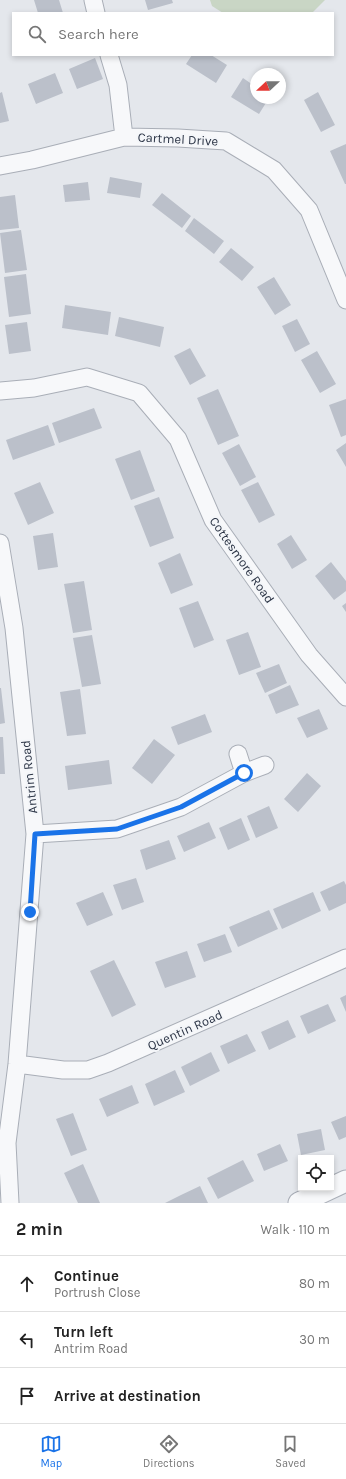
<!DOCTYPE html>
<meta charset="utf-8">
<style>
:root{--surface:#fff;--page:#f6f6f6;--text:#222;--muted:#767676;--line:#e0e0e0;--accent:#1a73e8}
body{margin:0;font-family:Karla,sans-serif;background:var(--page);color:var(--text)}
.controls{position:absolute;right:12px;bottom:12px;display:grid;overflow:hidden;border-radius:0px;box-shadow:0 2px 6px #0003}
.controls button{width:36px;height:36px;display:grid;place-items:center;padding:0;border:0;border-bottom:1px solid var(--line);background:var(--surface);color:var(--text);font:20px sans-serif}
.compass{position:absolute;left:250px;top:68px;width:36px;height:36px;border-radius:50%;background:var(--surface);box-shadow:0 2px 6px #0003;rotate:248deg}
.stop{position:absolute;width:12px;height:12px;margin:-9px;border:3px solid #1a73e8;border-radius:50%;background:#fff}
.stop.end{background:#1a73e8;border-color:#fff;box-shadow:0 1px 4px #0008}
.list{margin:0;padding:0;list-style:none}
h2{display:flex;justify-content:space-between;align-items:center;height:52px;margin:0;padding:0 16px;font-size:17px}
h2 small{font-size:13px;font-weight:400;color:var(--muted)}
.list li{display:grid;grid-template-columns:26px 1fr auto;gap:12px;align-items:center;box-sizing:border-box;height:56px;padding:0 16px;border-top:1px solid var(--line)}
.list b{display:block;font-size:15px;white-space:nowrap}
.list p{margin:0;font-size:13px;white-space:nowrap;color:var(--muted)}
.list em{font-size:13px;font-style:normal;color:var(--muted)}
.icon{flex:none;width:22px;height:22px;fill:none;stroke:currentColor;stroke-width:2;stroke-linecap:round;stroke-linejoin:round}
.map{position:relative;flex:none;width:346px;height:1203px;overflow:hidden}
.search{position:absolute;background:var(--surface);box-shadow:0 2px 6px #0003;left:12px;right:12px;top:12px;height:44px;display:flex;align-items:center;gap:10px;box-sizing:border-box;padding:0 14px;border-radius:0px;color:var(--muted);font-size:15px}
.sheet{height:220px;background:var(--surface)}
nav{display:flex;justify-content:space-around;align-items:center;box-sizing:border-box;height:56px;border-top:1px solid var(--line);background:var(--surface);font-size:11px;color:var(--muted)}
nav a{display:grid;justify-items:center;gap:2px}
nav .on{color:var(--accent)}
.map>svg:first-child{display:block}
.green{fill:#c9d6c5}
.building{fill:#bbc0ca}
.lines{fill:none;stroke-linecap:round;stroke-linejoin:round}
.minor-casing{stroke:#a9aeb7;stroke-width:19}
.tertiary-casing{stroke:#a9aeb7;stroke-width:23}
.minor{stroke:#f7f8fa;stroke-width:17}
.tertiary{stroke:#f7f8fa;stroke-width:21}
.route{stroke:#1a73e8;stroke-width:5}
.labels{text-anchor:middle;dominant-baseline:central;stroke-width:4;stroke-linejoin:round;paint-order:stroke}
.street-label{font-size:13px;fill:#2b3445;stroke:#f4f6f9}
</style>
<div class="map">
<svg width="346" height="1203" viewBox="0 0 346 1203">
<rect width="100%" height="100%" fill="#e4e7ec"/>
<path class="green" d="M210,0H325L312,13H223L212,6Z"/>
<path class="building" d="M34,0H59L63,13H38Z
M145,0H172L173,3L148,10Z
M192,55H211L227,65L216,83L186,64Z
M95,58L103,79L77,89L69,69Z
M55,73L63,93L36,104L28,84Z
M243,78L256,87V98H269L259,114L231,97Z
M2,92L9,121L0,123V93Z
M318,92L335,125L321,132L304,100Z
M346,144V184H345L330,151Z
M110,177L142,183L140,198L107,193Z
M88,182L90,200L65,202L63,185Z
M162,193L191,216L182,228L152,205Z
M15,195L19,228L0,230V197Z
M194,218L224,241L214,254L185,231Z
M21,230L27,270L5,273L0,233Z
M231,248L254,267L242,281L219,262Z
M26,274L31,314L9,317L4,277Z
M274,277L291,305L275,315L257,287Z
M65,305L111,312L108,335L62,328Z
M119,317L164,327L160,347L115,336Z
M297,319L310,344L295,352L282,326Z
M27,322L31,351L9,354L5,325Z
M190,348L206,376L190,385L174,356Z
M317,351L336,384L320,393L301,360Z
M218,389L239,436L218,445L197,398Z
M346,399V435L341,437L329,405Z
M94,408L102,428L59,443L52,423Z
M48,425L55,445L13,460L6,440Z
M346,443V467L336,450Z
M239,444L256,477L240,486L222,453Z
M140,450L155,491L131,500L115,459Z
M40,482L54,513L28,525L14,493Z
M258,482L275,515L259,523L241,490Z
M159,497L174,538L150,547L134,506Z
M53,533L58,567L38,570L33,536Z
M291,535L307,560L292,569L277,544Z
M180,553L193,585L171,594L158,563Z
M331,562L346,581V591L334,600L315,576Z
M84,581L92,630L73,633L64,584Z
M198,601L214,640L194,648L179,608Z
M346,603V612L342,606Z
M248,632L261,667L239,675L226,640Z
M92,635L101,684L82,687L73,638Z
M279,664L287,683L265,693L256,673Z
M290,685L299,705L276,714L268,695Z
M0,688H1L5,723L0,724Z
M80,689L86,734L67,736L60,692Z
M319,709L328,729L307,738L297,718Z
M205,714L212,732L178,745L171,727Z
M0,737H3L5,774H0Z
M154,739L175,755L152,784L132,768Z
M109,760L112,784L68,790L65,766Z
M307,773L321,786L298,812L284,799Z
M269,806L278,828L256,838L247,816Z
M241,818L250,840L228,850L219,828Z
M209,822L216,838L184,852L177,836Z
M169,840L176,859L146,870L140,850Z
M136,878L144,902L122,910L113,885Z
M344,881L346,885V903L329,911L320,892Z
M103,892L113,915L87,926L76,903Z
M313,892L321,911L282,929L273,909Z
M269,910L278,929L238,947L229,927Z
M225,934L232,952L204,962L197,944Z
M187,951L196,977L165,988L155,962Z
M114,960L136,1005L112,1017L90,971Z
M346,995V1012L340,998Z
M328,1004L336,1021L308,1034L300,1016Z
M288,1020L296,1037L269,1050L261,1032Z
M247,1034L256,1051L228,1064L220,1046Z
M211,1052L220,1071L190,1086L181,1067Z
M175,1070L185,1092L154,1106L145,1084Z
M132,1085L139,1103L107,1117L99,1099Z
M73,1113L87,1150L71,1156L56,1119Z
M346,1116V1137L339,1140L331,1122Z
M321,1129L325,1150L301,1155L297,1134Z
M280,1144L288,1161L264,1171L257,1154Z
M243,1160L254,1181L218,1199L207,1178Z
M83,1164L93,1187L100,1203H78L64,1173Z
M200,1186L208,1203H165L181,1195Z"/>
<g class="lines">
<defs>
<path id="minor" d="M93,0L96,13
M109,55L118,85L124,137
M0,166L32,160L124,137L178,138L226,141L274,170L309,210L346,300
M0,391L34,388L87,377L139,393L178,439L213,520L309,655L346,697
M0,543L14,628L35,834L17,1064L7,1143L10,1203
M244,773L265,765
M35,834L117,829L181,807L244,773L238,754
M17,1064L63,1070H88L108,1063L346,958"/>
<path id="tertiary" d="M299,1203L346,1181"/>
</defs>
<use href="#minor" class="minor-casing"/>
<use href="#tertiary" class="tertiary-casing"/>
<use href="#minor" class="minor"/>
<use href="#tertiary" class="tertiary"/>
</g>
<g class="lines">
<path class="route" d="M30,912L35,834L117,829L181,807L244,773"/>
</g>
<g class="labels">
<g class="street-label">
<text transform="translate(178 139) rotate(3)">Cartmel Drive</text>
<text transform="translate(242 560) rotate(55)">Cottesmore Road</text>
<text transform="translate(29 777) rotate(-96)">Antrim Road</text>
<text transform="translate(185 1030) rotate(-24)">Quentin Road</text>
</g>
</g>
</svg>
<div class="controls">
<button><svg class="icon" aria-label="locate" viewBox="0 0 24 24"><circle cx="12" cy="12" r="6"/><path d="M12 2v4M12 18v4M2 12h4M18 12h4"/></svg></button>
</div>
<svg class="compass" viewBox="-18 -18 36 36"><path d="M0-13l5 13h-10z" fill="#e53935"/><path d="M0 13l5-13h-10z" fill="#767676"/></svg>
<div class="stop" style="left:244px;top:773px"></div>
<div class="stop end" style="left:30px;top:912px"></div>
<div class="search"><svg class="icon" aria-label="search" viewBox="0 0 24 24"><circle cx="10" cy="10" r="6"/><path d="M15 15l6 6"/></svg>Search here</div>
</div>
<section class="sheet">
<h2>2 min<small>Walk · 110 m</small></h2>
<ul class="list">
<li><svg class="icon" aria-label="ahead" viewBox="0 0 24 24"><path d="M12 20V5M6 11l6-6 6 6"/></svg><div><b>Continue</b><p>Portrush Close</p></div><em>80 m</em></li>
<li><svg class="icon" aria-label="left" viewBox="0 0 24 24"><path d="M17 20v-9H6M10 6l-5 5 5 5"/></svg><div><b>Turn left</b><p>Antrim Road</p></div><em>30 m</em></li>
<li><svg class="icon" aria-label="arrive" viewBox="0 0 24 24"><path d="M6 21V4h12l-3 4 3 4H6"/></svg><div><b>Arrive at destination</b></div></li>
</ul>
</section>
<nav>
<a class="on"><svg class="icon" aria-label="map" viewBox="0 0 24 24"><path d="M3 6l6-2 6 2 6-2v14l-6 2-6-2-6 2zM9 4v14M15 6v14"/></svg>Map</a>
<a><svg class="icon" aria-label="directions" viewBox="0 0 24 24"><path d="M12 3l9 9-9 9-9-9zM9 14v-3h6M13 9l2 2-2 2"/></svg>Directions</a>
<a><svg class="icon" aria-label="saved" viewBox="0 0 24 24"><path d="M7 4h10v16l-5-4-5 4z"/></svg>Saved</a>
</nav>
